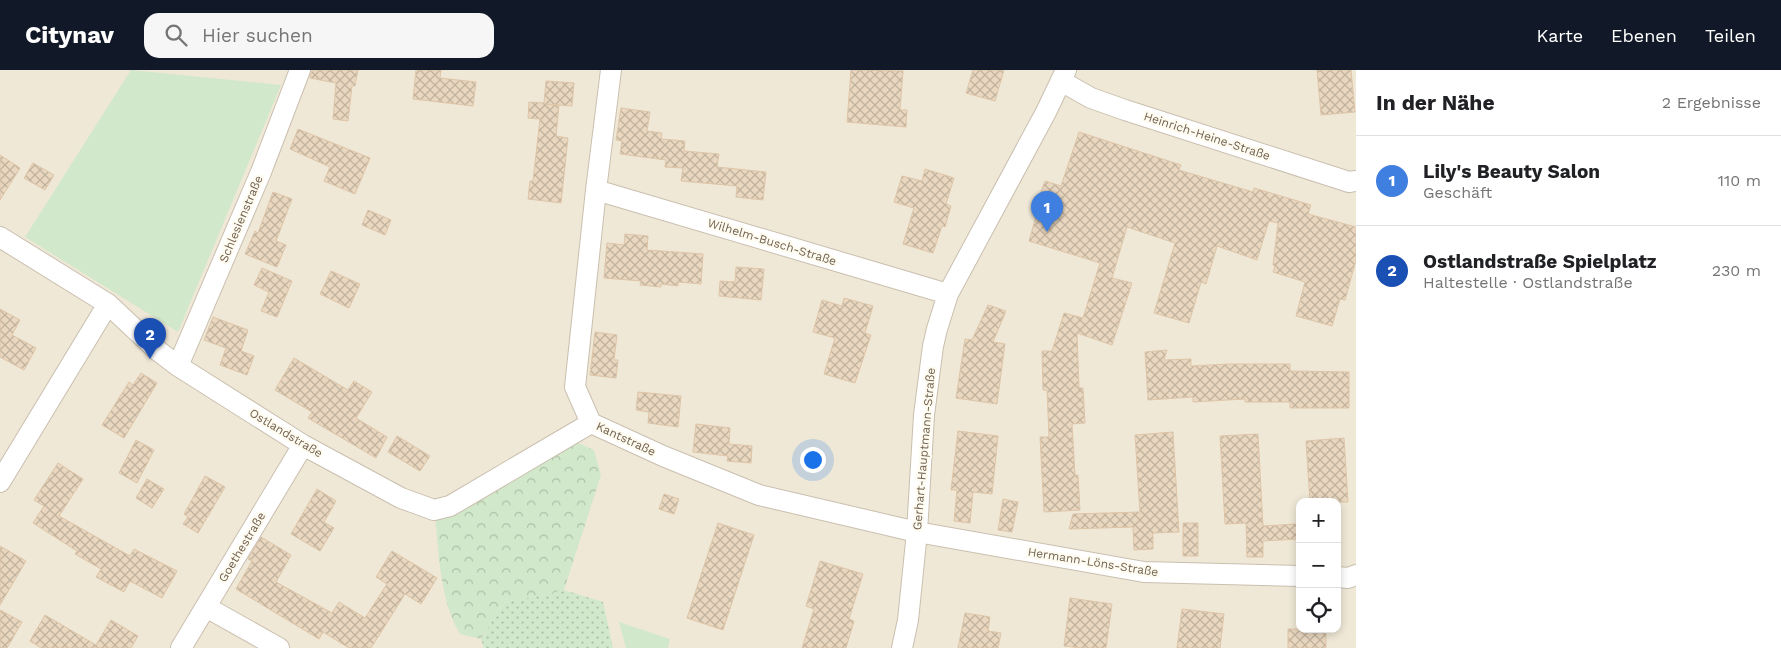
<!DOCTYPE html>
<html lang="de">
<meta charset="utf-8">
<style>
:root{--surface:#fff;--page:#f6f6f6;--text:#202124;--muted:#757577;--line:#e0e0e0;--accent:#111827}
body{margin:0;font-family:"Work Sans",sans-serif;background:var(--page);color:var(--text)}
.controls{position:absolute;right:15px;bottom:15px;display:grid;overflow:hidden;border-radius:10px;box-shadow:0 2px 8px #0003}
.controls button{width:45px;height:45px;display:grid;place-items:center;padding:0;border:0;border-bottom:1px solid var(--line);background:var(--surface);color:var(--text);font:25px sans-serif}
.you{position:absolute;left:812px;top:389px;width:18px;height:18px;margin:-12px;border:4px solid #fff;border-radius:50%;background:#1a73e8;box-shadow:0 0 0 8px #1a73e833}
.badge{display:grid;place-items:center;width:32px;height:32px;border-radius:50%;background:var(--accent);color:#fff;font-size:16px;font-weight:700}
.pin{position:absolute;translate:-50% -41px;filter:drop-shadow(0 1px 2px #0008)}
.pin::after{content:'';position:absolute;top:26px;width:18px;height:15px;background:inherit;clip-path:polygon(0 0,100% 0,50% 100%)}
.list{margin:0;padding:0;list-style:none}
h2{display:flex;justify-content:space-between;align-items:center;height:65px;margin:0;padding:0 20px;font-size:21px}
h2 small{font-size:16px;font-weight:400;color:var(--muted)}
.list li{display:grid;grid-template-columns:32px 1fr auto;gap:15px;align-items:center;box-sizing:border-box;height:90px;padding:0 20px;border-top:1px solid var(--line)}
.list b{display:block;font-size:19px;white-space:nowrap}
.list p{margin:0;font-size:16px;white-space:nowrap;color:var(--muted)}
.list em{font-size:16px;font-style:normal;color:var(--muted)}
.icon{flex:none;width:28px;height:28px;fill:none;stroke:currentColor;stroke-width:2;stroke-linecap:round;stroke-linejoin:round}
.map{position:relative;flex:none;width:1356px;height:578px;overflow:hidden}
header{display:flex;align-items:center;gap:30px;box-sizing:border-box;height:70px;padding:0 25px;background:var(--accent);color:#fff}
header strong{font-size:24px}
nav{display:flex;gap:28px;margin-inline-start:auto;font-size:18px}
.search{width:350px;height:45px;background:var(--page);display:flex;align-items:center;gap:12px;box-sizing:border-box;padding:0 18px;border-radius:15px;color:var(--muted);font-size:19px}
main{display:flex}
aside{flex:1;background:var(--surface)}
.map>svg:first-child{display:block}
.residential{fill:#efe8d7;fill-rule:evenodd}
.grass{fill:url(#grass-dots)}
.forest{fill:url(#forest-crowns)}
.park{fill:#d1e8ca}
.building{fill:url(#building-cross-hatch);stroke:#dfc5a7}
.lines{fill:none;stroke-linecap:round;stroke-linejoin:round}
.minor-casing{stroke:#cabfaf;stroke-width:22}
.minor{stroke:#fff;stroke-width:20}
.labels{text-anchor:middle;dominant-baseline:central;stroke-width:4.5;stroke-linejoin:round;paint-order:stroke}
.street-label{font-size:12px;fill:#746350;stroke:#fefbf1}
</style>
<header>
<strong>Citynav</strong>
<div class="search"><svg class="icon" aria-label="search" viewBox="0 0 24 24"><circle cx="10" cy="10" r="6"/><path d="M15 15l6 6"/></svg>Hier suchen</div>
<nav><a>Karte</a><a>Ebenen</a><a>Teilen</a></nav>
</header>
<main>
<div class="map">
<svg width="1356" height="578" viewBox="0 0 1356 578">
<defs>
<pattern id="grass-dots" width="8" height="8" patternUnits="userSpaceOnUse" patternTransform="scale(1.25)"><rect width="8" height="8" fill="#d1e8ca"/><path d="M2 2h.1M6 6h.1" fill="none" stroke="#aec0a6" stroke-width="1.8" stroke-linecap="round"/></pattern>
<pattern id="forest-crowns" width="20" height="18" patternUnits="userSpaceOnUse" patternTransform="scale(1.25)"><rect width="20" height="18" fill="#d1e8ca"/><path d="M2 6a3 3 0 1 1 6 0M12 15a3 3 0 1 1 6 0" fill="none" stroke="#aec0a6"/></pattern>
<pattern id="building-cross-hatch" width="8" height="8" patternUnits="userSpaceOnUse" patternTransform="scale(1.25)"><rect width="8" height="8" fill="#e9d7c0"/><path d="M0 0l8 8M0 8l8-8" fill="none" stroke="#c1b29e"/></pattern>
</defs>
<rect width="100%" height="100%" fill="#fbf7eb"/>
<path class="residential" d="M0,0H1356V578H0ZM1300,432H1337V559H1300Z"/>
<path class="grass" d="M564,520L603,532L613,578H484L481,569L503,533Z"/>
<path class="forest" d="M576,372L594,380L601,405L564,520L503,533L481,569L460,564C440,530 439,485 435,446Z"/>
<path class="park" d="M131,0L281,15L178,262L25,167Z
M619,552L670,569L668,578H626Z"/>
<path class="building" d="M312,0H358L355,16H352L348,51L333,49L336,13L310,8Z
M416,0H441L440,8L476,12L473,36L413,29Z
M851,0L903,1L900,40H907L906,57L847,52Z
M973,0H1004L995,31L966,23Z
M1317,0H1351L1355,42L1321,45Z
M546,11L574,13L572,36L545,34L559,35L556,66L568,68L561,133L528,129L530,111H533L540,49L528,48L529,32L544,33Z
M621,38L650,42L647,61L662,63L661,69L685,71L684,81L719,84L717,97L766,102L763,130L736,127L737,116L681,111L683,98L665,97L666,90L620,84L622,71L616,70Z
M298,59L370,88L355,124L324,111L330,97L290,79Z
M1079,62L1181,95L1179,100L1253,122L1254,118L1311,135L1308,144L1356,157V190L1345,230L1340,229L1332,256L1296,246L1305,212L1273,202L1275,196L1273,195L1278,153L1269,151L1257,190L1217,176L1206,214L1201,212L1189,253L1154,243L1175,173L1127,157L1112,208L1132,213L1112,275L1077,263L1079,318H1083L1085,353L1072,354L1075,405H1078L1080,440L1044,442L1040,367H1049L1047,320H1043L1042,281H1052L1064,243L1083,248L1100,193L1029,171L1042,126L1040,125L1045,111L1061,116Z
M0,85L20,98L0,130Z
M33,93L54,105L45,120L24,108Z
M925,99L954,108L946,134L951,136L945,157L942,156L933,183L903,174L914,138L894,132L902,106L922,111Z
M273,122L292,129L276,171L286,175L277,197L245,184L255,161L258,163Z
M368,140L391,150L385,165L362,155Z
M625,164L648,166L647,180L703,184L701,214L678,212V216L661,214V217L640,215L641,211L604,208L607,173L624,175Z
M736,197L764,199L761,230L719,226L720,211L735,212Z
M262,198L292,211L277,247L261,241L269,222L254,215Z
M331,201L360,214L349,238L320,224Z
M844,228L873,236L865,263L871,265L855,313L824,304L835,268L813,262L822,230L842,236Z
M988,235L1006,241L993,272L1005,274L997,334L956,328L965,269L972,270Z
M0,239L20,250L12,265L36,278L24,300L0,287Z
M213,247L248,260L241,281L254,286L247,305L220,295L226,278L204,270Z
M595,262L617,265L614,290H618L616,308L590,305Z
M1167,280L1164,290L1191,289V296L1229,294H1290V301L1349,302V338H1290V332H1245V329L1193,332V327L1148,330L1145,282Z
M294,288L348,320L354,311L372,322L356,348L387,367L376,388L308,348L312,342L275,320Z
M141,303L157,313L124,368L102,355L129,312L133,315Z
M638,322L681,326L678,357L648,353L649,342L636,340Z
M696,354L730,358L729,374L752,376L751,393L727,391L728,386L693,382Z
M958,361L998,366L992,424L973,422L970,453L954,451L957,420H951Z
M1173,362L1179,462L1153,463V479L1134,480L1133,457L1069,459L1073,444L1140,442L1135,365Z
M1258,364L1263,456L1297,454L1298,469L1263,471V487H1247L1246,453L1225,454L1220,366Z
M397,366L430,386L420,401L388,382Z
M1344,368L1348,432H1310L1306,371Z
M136,370L154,380L137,413L119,403Z
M58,393L83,409L59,446L130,486L134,479L177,501L162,528L130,511L124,522L96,507L101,499L75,484L77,481L33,453L44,436L34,430Z
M205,406L225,417L198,463L183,454L188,447L184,444Z
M147,409L164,419L152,438L136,428Z
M317,419L336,431L324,452L334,458L320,481L291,464Z
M664,424L679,429L674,444L659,439Z
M1003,429L1018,432L1012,462L998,460Z
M718,453L754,465L723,560L687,548Z
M1183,453H1198V486H1183Z
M261,467L291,485L276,512L332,543L339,532L365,548L387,514L376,507L392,481L437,508L421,534L405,524L371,578H349L323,562L319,569L236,519L252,491L248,489Z
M0,476L26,491L0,535Z
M820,491L863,504L849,549L854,551L846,578H802L814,539L806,536Z
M1070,528L1112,534L1106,578H1081L1064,576Z
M1182,539L1224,544L1220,578H1177Z
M0,540L22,552L7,578H0Z
M965,543L990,547L988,561L1001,563L998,578H958Z
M45,545L96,575L111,550L138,566L131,578H41L30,571Z
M1288,559H1326V578H1288Z"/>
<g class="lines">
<defs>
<path id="minor" d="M611,0L596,120L575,317L591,353L663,386L759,425L917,462L1144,502L1300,506
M1061,11L1091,28L1125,40L1349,112L1356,111
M596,120L948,224
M0,167L108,234L157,280L178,296L303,375L401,428L434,440L450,436L591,353
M178,296L261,102L300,0
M0,412L108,234
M1337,507L1348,508L1356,505
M206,537L279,578
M181,578L303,375
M902,578L908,550L917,462L924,345L933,276L937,259L948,224L1046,42L1066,0"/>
</defs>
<use href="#minor" class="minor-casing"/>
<use href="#minor" class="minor"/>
</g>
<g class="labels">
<g class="street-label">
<text transform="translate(1207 66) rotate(18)">Heinrich-Heine-Straße</text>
<text transform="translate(241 149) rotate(-67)">Schlesienstraße</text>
<text transform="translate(772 172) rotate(17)">Wilhelm-Busch-Straße</text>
<text transform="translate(286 363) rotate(31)">Ostlandstraße</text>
<text transform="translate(626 369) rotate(25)">Kantstraße</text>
<text transform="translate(924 379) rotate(-85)">Gerhart-Hauptmann-Straße</text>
<text transform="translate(242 477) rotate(-59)">Goethestraße</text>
<text transform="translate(1093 492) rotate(9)">Hermann-Löns-Straße</text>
</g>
</g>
</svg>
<div class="controls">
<button>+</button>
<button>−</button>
<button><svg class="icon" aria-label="locate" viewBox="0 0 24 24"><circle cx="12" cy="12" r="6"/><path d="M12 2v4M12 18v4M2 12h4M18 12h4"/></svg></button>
</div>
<div class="you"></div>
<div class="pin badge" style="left:1047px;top:162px;background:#3f7fe0">1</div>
<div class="pin badge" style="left:150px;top:289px;background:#1a4fb4">2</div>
</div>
<aside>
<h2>In der Nähe<small>2 Ergebnisse</small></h2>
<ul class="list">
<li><span class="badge" style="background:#3f7fe0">1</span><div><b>Lily's Beauty Salon</b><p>Geschäft</p></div><em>110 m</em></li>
<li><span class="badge" style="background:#1a4fb4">2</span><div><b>Ostlandstraße Spielplatz</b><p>Haltestelle · Ostlandstraße</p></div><em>230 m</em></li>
</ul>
</aside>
</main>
